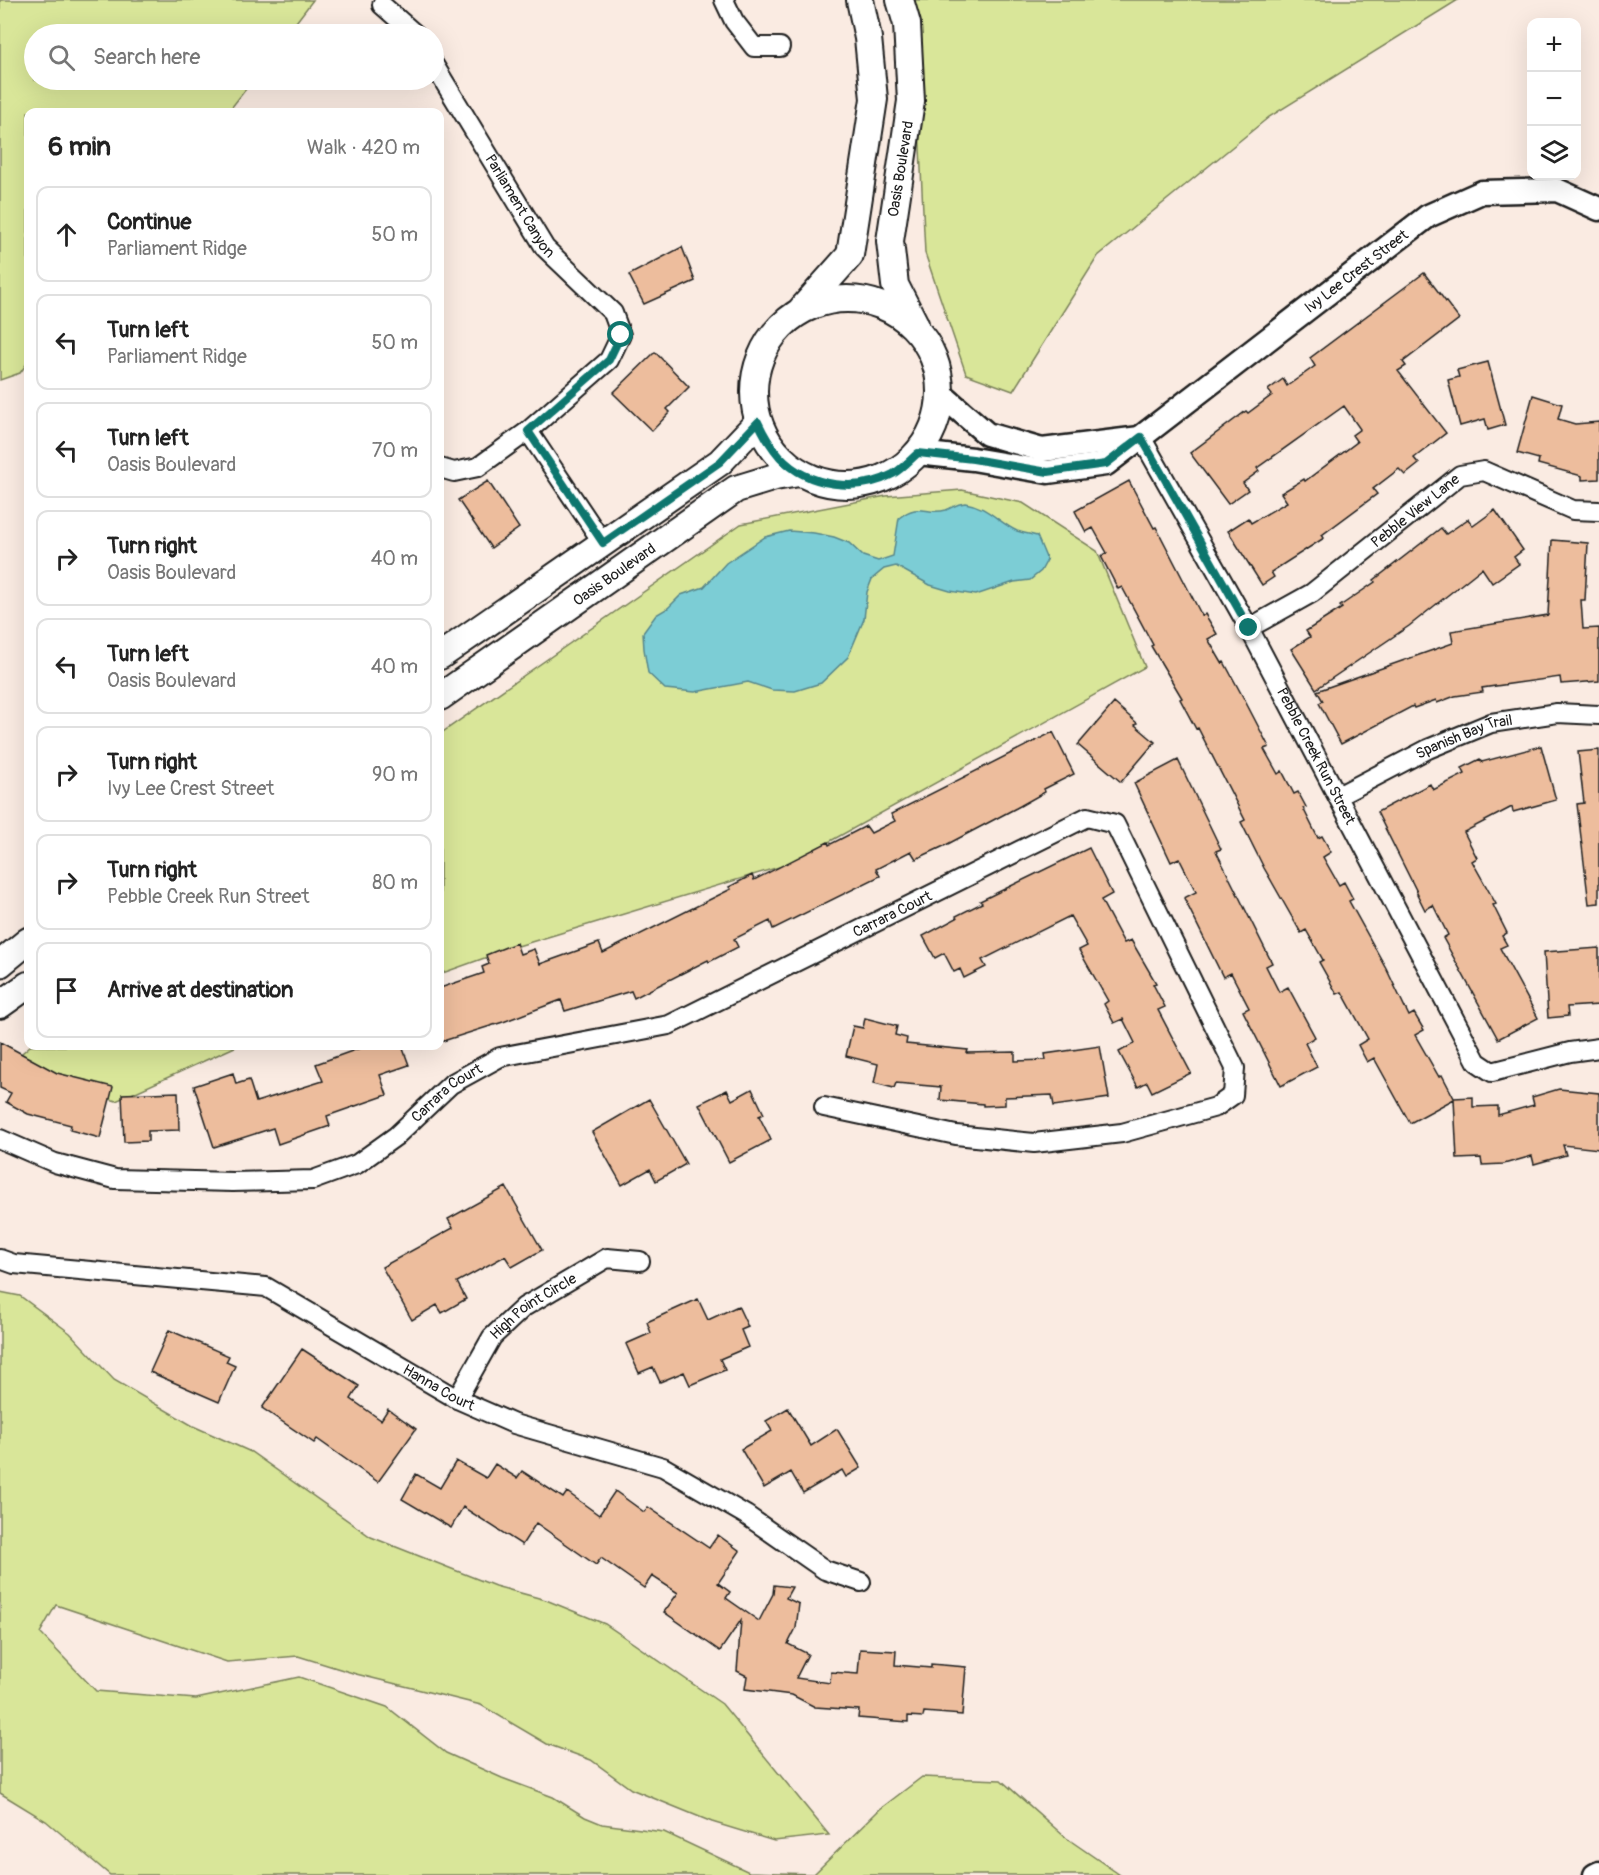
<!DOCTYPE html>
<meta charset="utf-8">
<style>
:root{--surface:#fff;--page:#f6f6f6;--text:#222;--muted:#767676;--line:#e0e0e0}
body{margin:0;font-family:Pangolin,sans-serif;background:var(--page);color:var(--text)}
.controls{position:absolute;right:18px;top:18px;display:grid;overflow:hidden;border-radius:12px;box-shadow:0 6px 24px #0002}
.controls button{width:54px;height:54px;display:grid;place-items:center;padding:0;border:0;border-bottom:2px solid var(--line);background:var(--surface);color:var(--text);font:30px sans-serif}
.stop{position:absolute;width:18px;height:18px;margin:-14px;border:4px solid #0f766e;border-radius:50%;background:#fff}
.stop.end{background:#0f766e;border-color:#fff;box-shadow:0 2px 6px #0008}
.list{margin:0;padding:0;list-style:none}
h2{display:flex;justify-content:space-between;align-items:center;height:78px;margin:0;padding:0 24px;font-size:26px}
h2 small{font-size:20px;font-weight:400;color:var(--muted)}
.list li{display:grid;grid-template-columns:39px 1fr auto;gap:18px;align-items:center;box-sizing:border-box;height:96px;margin:0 12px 12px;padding:0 12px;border:2px solid var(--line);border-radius:12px}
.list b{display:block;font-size:22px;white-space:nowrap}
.list p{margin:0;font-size:20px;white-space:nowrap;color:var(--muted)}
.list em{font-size:20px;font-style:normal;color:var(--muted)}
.icon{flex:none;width:33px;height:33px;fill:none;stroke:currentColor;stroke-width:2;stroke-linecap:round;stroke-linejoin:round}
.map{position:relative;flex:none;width:1599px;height:1875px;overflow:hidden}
.search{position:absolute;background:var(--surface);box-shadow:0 6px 24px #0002;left:24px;top:24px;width:420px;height:66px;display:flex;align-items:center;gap:15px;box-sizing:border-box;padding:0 21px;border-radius:33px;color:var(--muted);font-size:22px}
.panel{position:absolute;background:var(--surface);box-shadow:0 6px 24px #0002;left:24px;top:108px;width:420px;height:942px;border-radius:12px}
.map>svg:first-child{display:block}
.green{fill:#d9e699;stroke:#7a815a;stroke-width:1.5}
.water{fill:#7ccdd5;stroke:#56868b;stroke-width:1.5}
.building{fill:#edbd9d;stroke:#1c1c1c;stroke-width:1.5}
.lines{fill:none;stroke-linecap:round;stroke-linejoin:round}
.minor-casing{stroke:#1c1c1c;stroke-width:22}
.tertiary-casing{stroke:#1c1c1c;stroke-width:27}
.secondary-casing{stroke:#1c1c1c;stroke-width:30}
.minor{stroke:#fff;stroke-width:18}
.tertiary{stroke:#fff;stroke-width:22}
.secondary{stroke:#fff;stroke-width:26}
.route{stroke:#0f766e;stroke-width:8}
.labels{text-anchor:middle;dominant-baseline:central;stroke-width:4.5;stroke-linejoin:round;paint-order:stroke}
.street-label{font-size:15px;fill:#1c1c1c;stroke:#fff}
</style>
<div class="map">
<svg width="1599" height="1875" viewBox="0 0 1599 1875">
<rect width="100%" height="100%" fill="#faebe2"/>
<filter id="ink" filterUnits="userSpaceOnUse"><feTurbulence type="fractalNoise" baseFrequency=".0167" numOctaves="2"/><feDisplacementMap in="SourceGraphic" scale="12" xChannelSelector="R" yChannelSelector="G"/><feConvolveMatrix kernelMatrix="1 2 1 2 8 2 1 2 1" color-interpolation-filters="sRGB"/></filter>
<g filter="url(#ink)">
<path class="green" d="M0,0H313L287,34H34V80H253L228,112H28V362L20,373L0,380Z
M913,0H1458L1269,117L1098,256L1013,391L966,374L925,253Z
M962,490L1023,503L1097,551L1145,667L789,864L518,946L440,974V734L741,524L886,496Z
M30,1046H237L116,1101L6,1067Z
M0,1292L20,1296L70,1333L114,1380L193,1426L251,1452L371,1537L495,1586L546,1600L605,1624L722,1704L829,1835L774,1841L712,1822L631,1789L591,1760L547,1744L481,1705L356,1674L298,1656L227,1662L56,1605L40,1633L96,1691L196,1699L299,1677L387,1707L446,1753L502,1778L553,1797L585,1817L602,1824L664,1832L749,1872L814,1874L880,1809L922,1777L1001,1780L1065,1837L1120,1875H110L46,1821L0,1793Z"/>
<path class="water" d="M965,503C987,506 998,522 1017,531C1023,533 1030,534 1037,536L1047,560L1041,571L1030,580L1014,582L976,595L950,591L930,585L896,566L884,569L872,579L867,592L864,619L848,657L821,683L795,691L772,690L748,682L695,692L665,689L648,673L644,649L643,633L656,615L668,608L681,595L704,587L726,563L765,537L789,531L814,533L834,537L849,543L863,556L878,561L893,556L899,518C920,501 926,516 946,510C954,507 955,504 965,503Z"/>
<path class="building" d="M682,247L695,281L644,304L629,275Z
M1424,273L1459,319L1403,362L1406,366L1398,371L1446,433L1414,458L1419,464L1405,475L1399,469L1373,489L1377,494L1322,535L1324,538L1271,572L1274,577L1262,585L1228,531L1248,518L1251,523L1287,502L1281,493L1304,479L1305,481L1357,442L1352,435L1360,429L1344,406L1257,468L1259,471L1243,483L1248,490L1228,504L1190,453L1246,411L1248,413L1272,395L1268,390L1283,379L1287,386L1315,366L1310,358Z
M655,352L689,387L667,409L670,412L652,431L613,393Z
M1488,362L1505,425L1488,430L1485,419L1460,426L1448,380L1459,377L1457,370Z
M1533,395L1562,404L1558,419L1575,424L1599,422V479L1582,480V476L1538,464L1539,459L1517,453Z
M488,481L519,528L491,548L458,500Z
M1129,481L1154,528L1156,527L1202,616L1205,614L1217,634L1208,639L1222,663L1224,662L1243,697L1269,747L1264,749L1278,774L1282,771L1294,794L1298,792L1306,807L1303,808L1318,838L1322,836L1331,852L1323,857L1339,885L1344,882L1353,899L1349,901L1386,968L1409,1016L1414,1013L1424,1030L1415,1035L1439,1077L1442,1075L1454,1098L1473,1097V1107L1498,1106V1115L1534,1105L1532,1097L1559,1089L1599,1093V1149L1563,1145L1566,1155L1534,1164L1532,1156L1504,1164L1482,1165L1481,1158L1457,1159L1454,1099L1410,1123L1374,1058L1367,1062L1358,1045L1368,1039L1342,992L1337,994L1319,962L1323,960L1306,930L1301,933L1264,868L1241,822L1245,820L1198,728L1196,729L1180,699L1182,698L1151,646L1153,645L1122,587L1118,589L1101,556L1107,553L1093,528L1086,532L1075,511Z
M1495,510L1523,550L1514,557L1519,564L1492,583L1482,568L1409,626L1316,689L1291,649L1310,637L1306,631L1342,608L1340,606L1375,582L1374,580L1441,528L1446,534L1468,519L1473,526Z
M1552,540L1588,543L1585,600H1581L1583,629L1599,628V681L1561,684L1560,677L1482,688L1483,692L1455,696L1437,703L1436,700L1414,708L1413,706L1341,744L1319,703L1323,701L1317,691L1453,643L1451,631L1548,615Z
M1114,703L1137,723L1135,725L1155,742L1121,782L1078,745Z
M1053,732L1074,774L1044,789L1045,792L1020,806L944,846L916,859L911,851L876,869L880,876L773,929L770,921L734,939L738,947L709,962L708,960L634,998L631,991L565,1011L561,1000L503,1022L440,1042V988L484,973L482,967L489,964L486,955L516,943L520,954L534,949L540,964L599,943L603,953L731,889L729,887L752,875L754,880L828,842L829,845L866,826L871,833L895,821L891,814Z
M1541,746L1556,800L1513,812L1512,807L1464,832L1477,858L1472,861L1496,904L1493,905L1507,933L1502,936L1507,945L1500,948L1538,1018L1498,1039L1443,938L1448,935L1433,905L1425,910L1417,894H1418L1377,812L1430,784L1433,790L1465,774L1462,768L1480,759L1482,762Z
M1599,750V903L1589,904L1577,804L1584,803L1578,752Z
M1178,760L1221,849L1216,851L1272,963L1266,966L1279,992L1288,987L1315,1037L1305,1043L1317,1067L1281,1086L1243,1011L1249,1008L1231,973L1223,977L1184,898L1196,892L1179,858L1171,862L1134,783Z
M1089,848L1112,894L1101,900L1124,943L1131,940L1156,983L1153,984L1165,1007L1158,1010L1191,1073L1152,1092L1147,1082L1138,1087L1119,1052L1135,1043L1123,1019L1114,1023L1104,1004L1108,1001L1079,950L1087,946L1070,916L982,960L986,967L964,978L960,969L954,972L944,953L935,958L923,936L957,918L956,916L982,903L980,901Z
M1599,948V1005L1567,1007L1568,1016L1548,1018L1544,952Z
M865,1018L897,1026L895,1035L907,1038L906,1044L968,1050L967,1053L1015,1052V1061L1046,1060L1045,1054L1100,1046L1109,1098L1054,1106L1052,1095L1005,1097V1105L983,1106V1104L940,1100L941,1087L896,1083L894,1088L874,1083L878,1064L846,1056L853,1026L863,1028Z
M0,1042L57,1073L113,1087L100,1138L70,1130L71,1125L28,1114L6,1102L11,1093L0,1088Z
M366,1046H402L409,1065L380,1075L387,1095L327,1116L330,1126L278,1144L273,1128L214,1147L194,1086L233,1073L236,1084L249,1080L256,1102L323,1081L316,1064Z
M752,1089L764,1114L759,1116L771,1140L729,1162L699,1104L727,1090L732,1100Z
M178,1092L179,1130L148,1131V1141L124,1142L122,1094Z
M649,1099L686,1164L656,1181L650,1169L622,1185L592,1132Z
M506,1187L542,1250L512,1267L505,1256L457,1282L466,1299L442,1313L437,1305L412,1320L382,1267L453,1228L448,1219Z
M698,1299L708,1320L738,1306L748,1327L741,1330L748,1347L720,1359L725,1370L690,1385L684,1372L660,1382L653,1367L639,1373L626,1344L651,1333L647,1322Z
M169,1330L229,1356L226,1362L235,1366L219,1402L150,1372Z
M302,1349L359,1386L351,1399L381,1420L388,1409L416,1429L378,1482L317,1439L314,1443L262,1408Z
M788,1408L811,1446L837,1429L861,1468L846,1477L842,1470L803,1493L791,1472L764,1488L741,1449L772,1431L766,1421Z
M456,1461L486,1478L495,1464L517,1478L522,1471L563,1498L567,1492L599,1515L615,1491L644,1512L648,1507L709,1548L718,1535L740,1551L718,1583L730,1592L726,1598L759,1621L773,1594L774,1585L792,1587L786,1598L799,1604L796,1628L788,1644L808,1654L796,1678L830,1683L831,1672L858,1674L860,1649L896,1651L895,1665L931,1668V1664L966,1667L962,1715L924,1712L923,1717L908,1716V1722L858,1718L859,1710L815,1707L792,1695L745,1689L747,1676L737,1671L741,1620L720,1651L664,1612L678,1593L652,1576L644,1588L601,1558L596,1565L536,1523L522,1545L463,1507L451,1528L402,1499L416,1474L440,1488Z"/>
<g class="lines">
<defs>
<g id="minor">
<path d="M724,0L734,21L754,47H780"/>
<path d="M382,5L415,34"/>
<path id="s1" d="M434,65L545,248L613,313L621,335L609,360L528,431L478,467L454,472L440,468"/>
<path d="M528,431L603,543"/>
<path id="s2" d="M1141,437L1249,628L1477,1062L1492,1072L1570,1052L1599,1048"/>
<path id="s3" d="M1249,628L1312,593L1460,475L1484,471L1573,510L1599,511"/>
<path id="s4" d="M1338,796L1428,749L1491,723L1557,713L1599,715"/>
<path id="s5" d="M0,1139L55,1163L115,1179L233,1182L313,1180L357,1164L396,1136L451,1084L500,1057L669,1025L1087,817L1115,824L1235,1068L1233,1095L1216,1107L1122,1133L1034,1143L956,1135L824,1107"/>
<path id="s6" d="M0,1259L14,1264L266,1287L457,1399L514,1424L663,1467L746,1515L825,1570L861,1582"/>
<path id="s7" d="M457,1399L492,1337L524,1307L607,1258L640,1261"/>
</g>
<g id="tertiary">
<path d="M941,394L987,434L1042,450L1140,438"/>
<path id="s8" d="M918,453L973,459L1048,472L1106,464L1428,216L1482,192L1557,190L1599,209"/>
<path d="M1595,1875L1599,1873"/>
</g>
<g id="secondary">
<path d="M900,0L907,24L911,101L890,241L895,285L915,324"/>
<circle cx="847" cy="392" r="93"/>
<path d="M802,309L850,255L874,99L868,38L860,0"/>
<path d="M440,656L720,462L758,422"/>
<path id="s9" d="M440,697L736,489L775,477L799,473"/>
<path d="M0,964L28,941"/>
<path d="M0,1005L28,985"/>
</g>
</defs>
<use href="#minor" class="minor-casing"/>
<use href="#tertiary" class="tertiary-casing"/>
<use href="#secondary" class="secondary-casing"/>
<use href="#minor" class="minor"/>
<use href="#tertiary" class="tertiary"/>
<use href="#secondary" class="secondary"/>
</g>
</g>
<g class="lines" filter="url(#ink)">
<path class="route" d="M621,335L609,360L528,431L603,543L720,462L758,422C764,435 771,447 780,457C808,487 858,493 893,474C902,469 910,460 918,453L973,459L1048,472L1106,464L1141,437L1249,628"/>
</g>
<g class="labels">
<g class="street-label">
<text transform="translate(901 169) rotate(-81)">Oasis Boulevard</text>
<text stroke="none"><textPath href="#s1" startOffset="165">Parliament Canyon</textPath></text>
<text stroke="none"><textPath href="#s8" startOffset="506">Ivy Lee Crest Street</textPath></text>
<text stroke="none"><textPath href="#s3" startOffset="204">Pebble View Lane</textPath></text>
<text stroke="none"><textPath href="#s9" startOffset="213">Oasis Boulevard</textPath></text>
<text stroke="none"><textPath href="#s4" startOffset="140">Spanish Bay Trail</textPath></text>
<text stroke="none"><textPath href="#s2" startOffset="364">Pebble Creek Run Street</textPath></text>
<text stroke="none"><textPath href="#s5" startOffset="968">Carrara Court</textPath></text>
<text stroke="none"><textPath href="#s5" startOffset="482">Carrara Court</textPath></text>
<text stroke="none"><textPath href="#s7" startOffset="123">High Point Circle</textPath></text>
<text stroke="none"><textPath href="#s6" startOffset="468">Hanna Court</textPath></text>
</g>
</g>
</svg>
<div class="controls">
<button>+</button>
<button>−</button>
<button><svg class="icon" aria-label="layers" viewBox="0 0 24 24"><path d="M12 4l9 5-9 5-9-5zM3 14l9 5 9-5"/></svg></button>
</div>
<div class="stop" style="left:621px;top:335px"></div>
<div class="stop end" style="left:1249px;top:628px"></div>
<div class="search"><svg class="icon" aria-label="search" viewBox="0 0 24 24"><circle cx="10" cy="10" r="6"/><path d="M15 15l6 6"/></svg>Search here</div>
<section class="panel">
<h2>6 min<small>Walk · 420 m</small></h2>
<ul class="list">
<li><svg class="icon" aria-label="ahead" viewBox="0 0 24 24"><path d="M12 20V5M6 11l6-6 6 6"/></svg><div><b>Continue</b><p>Parliament Ridge</p></div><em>50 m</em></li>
<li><svg class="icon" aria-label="left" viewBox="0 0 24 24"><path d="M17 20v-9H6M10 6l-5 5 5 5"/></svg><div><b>Turn left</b><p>Parliament Ridge</p></div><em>50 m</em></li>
<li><svg class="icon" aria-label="left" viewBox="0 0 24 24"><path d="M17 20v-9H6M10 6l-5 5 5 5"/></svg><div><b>Turn left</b><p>Oasis Boulevard</p></div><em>70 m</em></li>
<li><svg class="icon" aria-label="right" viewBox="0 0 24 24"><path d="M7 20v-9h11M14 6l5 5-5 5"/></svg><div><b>Turn right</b><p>Oasis Boulevard</p></div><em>40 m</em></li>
<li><svg class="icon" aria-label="left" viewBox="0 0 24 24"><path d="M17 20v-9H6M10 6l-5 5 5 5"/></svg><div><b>Turn left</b><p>Oasis Boulevard</p></div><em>40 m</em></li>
<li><svg class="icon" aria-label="right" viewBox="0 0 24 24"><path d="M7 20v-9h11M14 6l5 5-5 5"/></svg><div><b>Turn right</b><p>Ivy Lee Crest Street</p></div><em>90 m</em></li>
<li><svg class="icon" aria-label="right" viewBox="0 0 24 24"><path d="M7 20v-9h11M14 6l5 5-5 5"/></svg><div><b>Turn right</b><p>Pebble Creek Run Street</p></div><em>80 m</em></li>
<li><svg class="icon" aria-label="arrive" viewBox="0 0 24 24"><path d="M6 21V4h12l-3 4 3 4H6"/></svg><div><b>Arrive at destination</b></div></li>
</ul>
</section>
</div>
